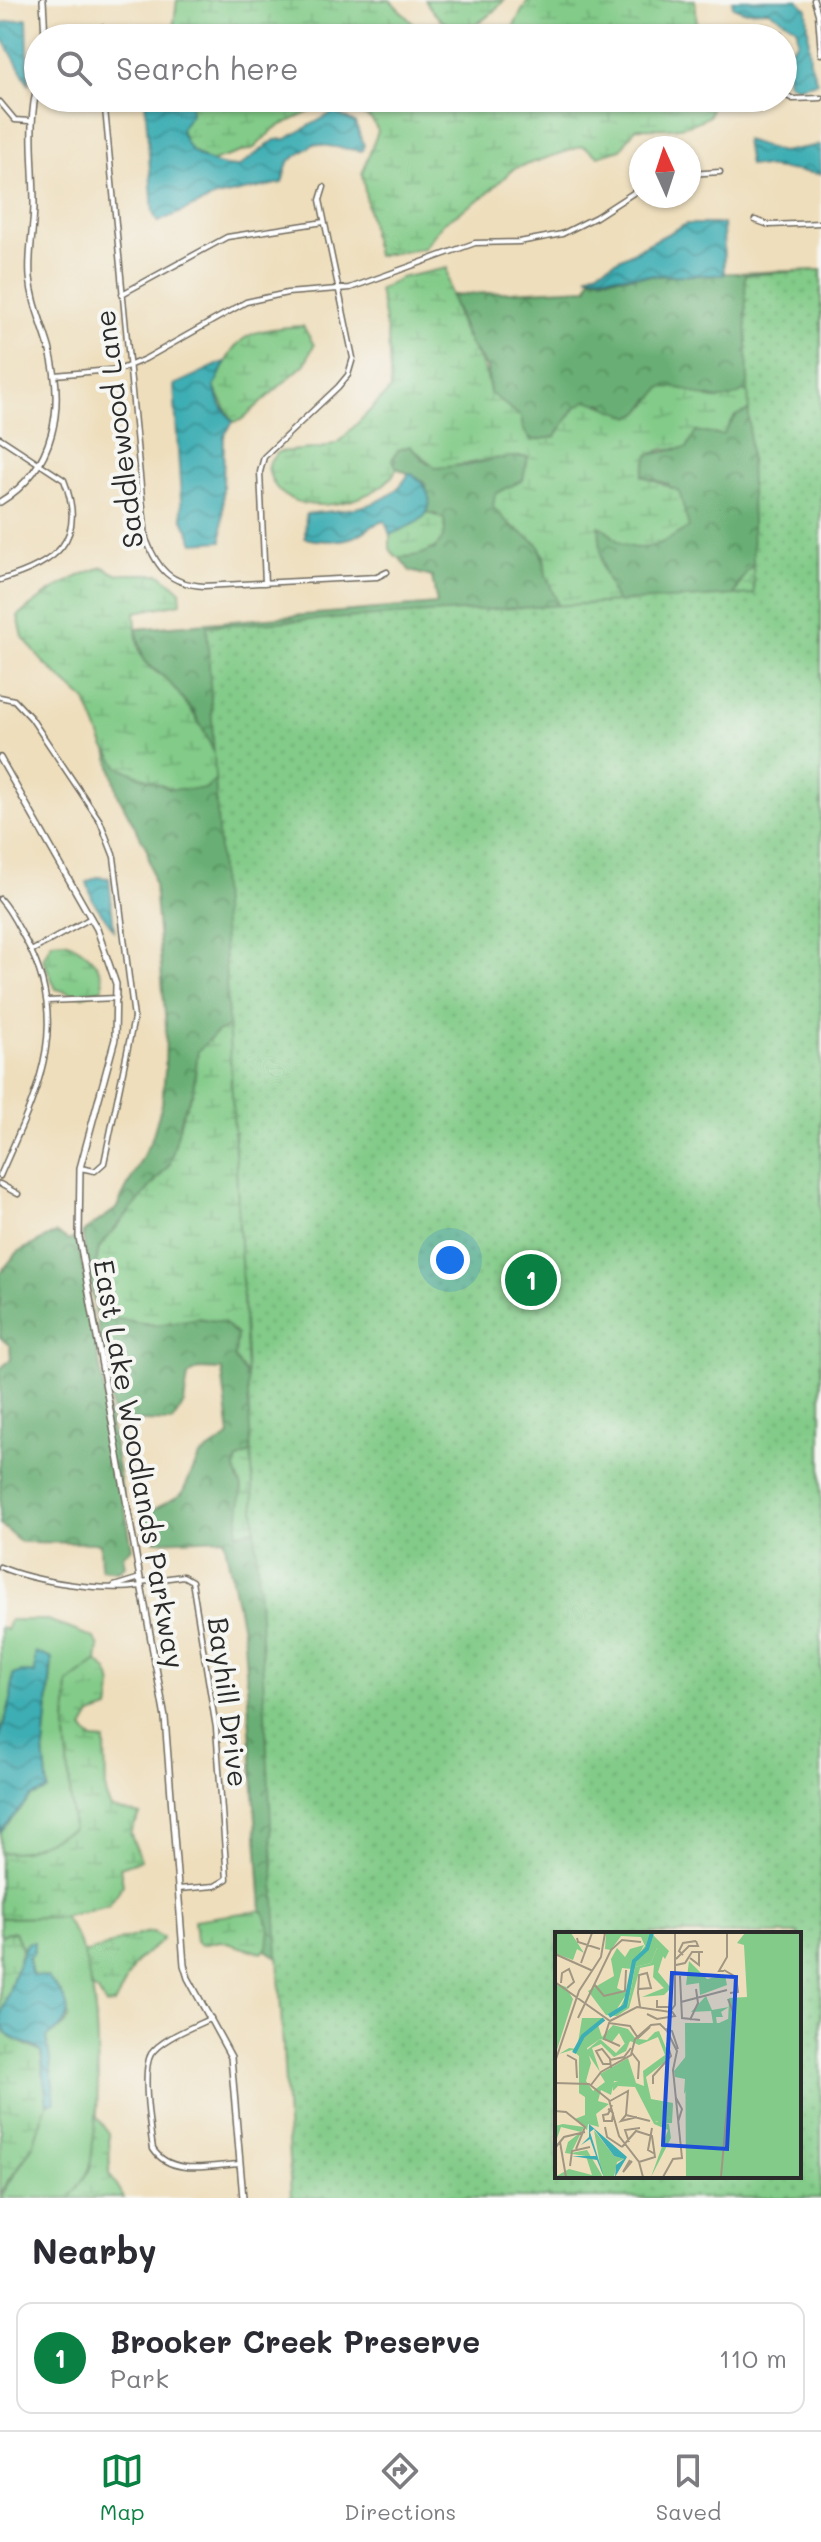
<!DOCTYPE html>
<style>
:root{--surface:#fff;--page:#f7f7f7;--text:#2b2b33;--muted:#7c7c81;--line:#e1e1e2;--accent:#0b8043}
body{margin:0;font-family:Mali,sans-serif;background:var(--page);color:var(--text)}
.compass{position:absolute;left:629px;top:136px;width:72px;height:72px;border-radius:50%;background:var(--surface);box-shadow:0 2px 6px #0004;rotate:357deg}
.you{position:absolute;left:450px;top:1260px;width:28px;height:28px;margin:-20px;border:6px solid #fff;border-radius:50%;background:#1a73e8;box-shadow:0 0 0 12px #1a73e833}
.badge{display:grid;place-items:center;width:52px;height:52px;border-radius:50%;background:var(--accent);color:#fff;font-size:26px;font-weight:700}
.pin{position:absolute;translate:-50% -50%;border:4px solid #fff;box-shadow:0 2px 8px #0006}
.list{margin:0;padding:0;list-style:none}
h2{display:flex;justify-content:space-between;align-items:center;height:104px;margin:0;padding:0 32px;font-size:34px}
h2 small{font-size:26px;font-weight:400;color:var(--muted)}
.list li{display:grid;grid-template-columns:52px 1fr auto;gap:24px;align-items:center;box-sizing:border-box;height:112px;margin:0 16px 16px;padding:0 16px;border:2px solid var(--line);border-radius:16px}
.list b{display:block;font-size:30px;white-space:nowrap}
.list p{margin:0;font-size:26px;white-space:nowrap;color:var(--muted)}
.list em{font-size:26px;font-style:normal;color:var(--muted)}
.icon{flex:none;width:44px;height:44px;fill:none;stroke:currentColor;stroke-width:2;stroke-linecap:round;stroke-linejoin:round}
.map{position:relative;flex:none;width:821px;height:2198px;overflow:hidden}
.search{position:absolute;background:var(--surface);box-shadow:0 2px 6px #0004;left:24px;right:24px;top:24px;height:88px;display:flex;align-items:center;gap:20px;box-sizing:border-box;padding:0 28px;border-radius:44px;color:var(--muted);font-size:30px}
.sheet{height:232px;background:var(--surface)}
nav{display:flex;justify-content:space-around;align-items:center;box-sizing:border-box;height:112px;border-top:2px solid var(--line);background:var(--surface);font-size:22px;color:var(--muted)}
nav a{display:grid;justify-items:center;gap:4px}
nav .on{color:var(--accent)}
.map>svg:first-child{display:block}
.grass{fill:#82cb88;stroke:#567b5a;stroke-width:2}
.forest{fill:url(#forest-crowns);stroke:#4a6d50;stroke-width:2}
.wetland{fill:url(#wetland-marsh);stroke:#567b5a;stroke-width:2}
.park{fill:url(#park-dots);stroke:#567b5a;stroke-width:2;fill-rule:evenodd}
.water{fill:url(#water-waves);stroke:#346c70;stroke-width:2}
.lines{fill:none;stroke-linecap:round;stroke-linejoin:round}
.minor-casing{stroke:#6f6a5e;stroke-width:7}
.tertiary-casing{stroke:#6f6a5e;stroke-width:8}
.minor{stroke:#fff;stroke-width:4}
.tertiary{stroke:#fff;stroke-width:5}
.labels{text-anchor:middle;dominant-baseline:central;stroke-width:8;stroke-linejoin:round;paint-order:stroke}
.street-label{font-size:28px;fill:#2b2b2b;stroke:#f6f6f2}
.inset-river{fill:none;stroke:#3caeb4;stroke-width:4}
.inset-road{fill:none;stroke:#a09682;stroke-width:2}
.view{fill:#1d4ed8;fill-opacity:0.15;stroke:#1d4ed8;stroke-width:4}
.inset-edge{fill:none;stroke:#2b2b2b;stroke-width:4}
</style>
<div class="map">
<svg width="821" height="2198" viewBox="0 0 821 2198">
<defs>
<pattern id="forest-crowns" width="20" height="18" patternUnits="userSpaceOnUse" patternTransform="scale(2)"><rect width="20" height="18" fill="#69af74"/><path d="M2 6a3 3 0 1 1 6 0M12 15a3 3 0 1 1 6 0" fill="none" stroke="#578f5f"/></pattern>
<pattern id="wetland-marsh" width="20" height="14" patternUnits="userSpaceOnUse" patternTransform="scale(2)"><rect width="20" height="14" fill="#82cb88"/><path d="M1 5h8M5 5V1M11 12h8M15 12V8" fill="none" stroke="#70ae76"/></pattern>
<pattern id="park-dots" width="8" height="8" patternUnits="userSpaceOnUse" patternTransform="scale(2)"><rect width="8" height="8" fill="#82cb88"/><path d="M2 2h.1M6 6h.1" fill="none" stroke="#70ae76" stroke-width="1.8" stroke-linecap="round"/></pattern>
<pattern id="water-waves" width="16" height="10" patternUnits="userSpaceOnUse" patternTransform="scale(2)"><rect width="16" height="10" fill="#3caeb4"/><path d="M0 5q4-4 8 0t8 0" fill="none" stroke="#338e93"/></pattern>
</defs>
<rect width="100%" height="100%" fill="#f6f6f2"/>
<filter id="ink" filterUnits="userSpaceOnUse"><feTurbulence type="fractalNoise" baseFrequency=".0125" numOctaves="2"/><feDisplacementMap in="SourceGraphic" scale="16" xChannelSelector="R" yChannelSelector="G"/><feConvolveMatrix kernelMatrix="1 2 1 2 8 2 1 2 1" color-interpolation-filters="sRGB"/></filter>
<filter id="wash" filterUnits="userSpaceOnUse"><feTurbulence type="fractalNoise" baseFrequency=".006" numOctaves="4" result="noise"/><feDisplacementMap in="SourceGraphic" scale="32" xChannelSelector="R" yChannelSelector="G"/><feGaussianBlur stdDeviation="1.8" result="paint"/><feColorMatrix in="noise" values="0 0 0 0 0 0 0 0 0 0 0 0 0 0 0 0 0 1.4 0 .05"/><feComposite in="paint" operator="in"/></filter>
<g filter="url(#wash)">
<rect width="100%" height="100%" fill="#eedebc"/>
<path class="grass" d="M10,1620H48L94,1638L99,1647L97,1661L68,1683L66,1732L73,1830C50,1842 27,1855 0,1853V1832L31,1797L48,1790L44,1749L52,1664L35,1675H13L11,1700L0,1737V1627L6,1630Z
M64,1916C74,1932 83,1947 88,1965C99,2011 102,2123 90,2167C87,2178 78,2190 70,2198H0L33,2145L47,2103L55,2102L47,2037L64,2025L69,2017L62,1994L47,1977L32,1976L27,1943L22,1949L15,1932L0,1935V1918Z"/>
<path class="forest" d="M821,270L759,557L739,583L734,596L624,715L608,584C603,571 597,539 599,526C609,529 611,536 620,542C643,556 669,540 688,527L668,484L642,476L648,455L687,447L696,431L723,435L736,416L744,391L728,401L709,397L651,398L642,411L631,417L614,413L602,403L575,408L555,437L531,441L490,393L487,368L469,343L451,295L587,288L591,278Z
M410,446L428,464L466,466L506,456L528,457L523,480L515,483L509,524L538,544L560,609L554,788L198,1051L193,1093L183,1113L170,1164L99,1248L96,1265L101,1308L112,1318L156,1325L198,1318L223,1322L237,1335L235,1358L282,1433L235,1469L242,1488L238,1533L262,1526L821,1643V1942L799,1934L765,1896L324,1963L276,1956L265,1949L270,1928L262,1910L244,1640L224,1538L156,1541L142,1534L148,1513L182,1494L199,1457L230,1436L222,1370L198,1369L188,1376L184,1404L172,1422L114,1420L82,1233L116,1209L152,1138L162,1104L165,1071L166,1026L154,885L147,849L118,795L107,750C127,778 142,774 170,789L217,759L195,714L165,678L144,661L136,629L437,604L432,577L410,571L399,557L435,549L437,515L426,512C429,475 425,483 397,468L392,459L398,450Z
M56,1233L69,1241L77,1236L132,1548L123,1555L125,1566L118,1571L101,1569L100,1543L21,1542L0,1524V1369L11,1359L10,1346L0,1337V1273L18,1252Z"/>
<path class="wetland" d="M177,0H390L427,38H172Z
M425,0H504C476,33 449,40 425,0Z
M528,0H695L697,26L692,38H507Z
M191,98H713L709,116C684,131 665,128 636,128L621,149L598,156L583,146L513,169L486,195L443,223L424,248L376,256L362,174L378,131L372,120L337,99L275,128L254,148L209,162L187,147L181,129L190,114Z
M447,268C449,292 456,319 468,341C481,365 486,365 490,393L521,417L523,429L531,441L555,437L575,408L588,400L631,417L642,411L662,387C697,384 707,413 744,391L753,395L750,410L735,416L723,435L696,431L687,448L664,449L648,455L642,476L679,491L689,527C669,540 642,558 618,541C610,535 609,529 599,526L602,567L616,601L613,613L734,596L745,574L821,482L262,1526L237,1534L242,1488L235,1469L237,1460L252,1452L258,1392L235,1358L237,1335L223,1322L198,1318L156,1325L112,1318L101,1309L96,1265L99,1248L170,1164L183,1113L193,1093L198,1051L217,1032L239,1023L560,609L546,575L544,556L538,544L509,524L493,507L495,494L523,480L528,457C497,455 467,466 436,468L410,446L398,450L392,459L397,468C380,507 272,528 268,464L278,452L322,448L339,442L391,389L388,338L379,290L400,278Z
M303,326L314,345L305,364L241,420L233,422L214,387C237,333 245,330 303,326Z
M426,512L444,519C451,549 419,558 396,557L390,549V534Z
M103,567L116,574H160L180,590L181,603L135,612C136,625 136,649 144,661C149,669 161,674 168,681C191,707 212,740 221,774L205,789H170L119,767L104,746L86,701L43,662L23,637L18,616C43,595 71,576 103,567Z
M65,941C86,949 104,966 103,989L83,996L56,989L43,959L52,942Z
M97,1661C115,1674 113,1688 109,1709L91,1715L83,1729L93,1740L105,1741L106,1797L111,1808L140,1815L130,1833L141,1860L120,1867L123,1885L108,1906L62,1917L0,1918V1853L25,1851L73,1829L66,1732L68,1683Z
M262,1910L270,1928L268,1947L262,1953L220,1941L201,1945L196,1941L194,1920Z
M15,1932L22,1949L2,2015L4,2030L11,2038L41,2052L47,2103L33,2145L0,2194V1935Z
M153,1932L163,1938C158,1947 147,1951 139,1959C127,1973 124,1989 114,2004L106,2005L98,1992L91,1988L84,1953C108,1948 129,1934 153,1932Z
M96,2116L109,2133L110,2174L124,2198H70L90,2169Z"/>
<path class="park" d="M821,270V2198H291L207,626L754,594L745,275ZM557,1934H799V2176H557Z"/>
<path class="water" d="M732,0H798L807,9L810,61L817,82L797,87L788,83L785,56L798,41L797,28L768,10L743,11L733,7Z
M27,19L29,85L0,33V23Z
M145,98H191V114L181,129C186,156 212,166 238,167L275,140L286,139L334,112L355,123L364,145L362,151L314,144L288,162L282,183L216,197L158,222L153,213Z
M745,140L781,152L820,145L821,174L749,165Z
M686,224H723L724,275L587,276Z
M226,361L214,387L221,405L233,422L224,436L222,541L194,543L182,517L174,385Z
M409,473C426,480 439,506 420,520C412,526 399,530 390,535L385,521C372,523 368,531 356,536C340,542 320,542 305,538L306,514C344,509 389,511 409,473Z
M97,877L109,878L114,930L93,901L87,882Z
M35,1652L52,1659L44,1749L48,1790L31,1797L0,1832V1737L11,1700L13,1675L21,1672L35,1674Z
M34,1942V1952L28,1958L32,1975L47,1977C70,2001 79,2018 47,2037L55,2102L47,2103L41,2052C32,2042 17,2044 7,2034C4,2029 1,2022 2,2016C2,2009 23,1948 27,1943Z"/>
</g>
<g filter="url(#ink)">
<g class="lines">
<defs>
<path id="minor" d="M814,0L818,14L821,54
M99,38L102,27
M778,38L780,35
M783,94L793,99L821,98
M104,98L146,539C158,570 170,584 204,586L377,577L387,572
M0,102L15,120L29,121
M689,174L720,172
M755,220L769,225L821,223
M122,294L227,237L324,222
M55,375L121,369L145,359L246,302L287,293L350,288L475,243L519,242L562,234L596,217L641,188
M0,438L64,480C88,541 55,564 0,580
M265,583L260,472L264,457L338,387L348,375L353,358L320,200L324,187
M0,697L14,700L31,718L100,821L114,857L134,1018L104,1163L95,1171L80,1168
M0,899C11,911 18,927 26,941C73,1027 35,1095 0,1176
M31,951L91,918
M48,1001L117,998
M0,1184L18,1194
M0,1567C36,1582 104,1592 141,1586
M141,1582L183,1576L192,1581L216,1728L227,1879L215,1886L178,1889
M114,1586L140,1578
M211,2018C194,2027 162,2038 151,2054C141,2071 150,2129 153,2149C171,2177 213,2165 240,2164"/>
<path id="tertiary" d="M43,0L45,38
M0,502C56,468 65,406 49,347C42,323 32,302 30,277C28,252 34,228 34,204C34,161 27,124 38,83
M0,758L97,929L116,984L115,1039L80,1168L79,1237L165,1718L184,1965L188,1978L231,2057L243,2198"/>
</defs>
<use href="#minor" class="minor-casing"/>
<use href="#tertiary" class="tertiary-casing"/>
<use href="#minor" class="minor"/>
<use href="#tertiary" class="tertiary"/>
</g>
</g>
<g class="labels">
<g class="street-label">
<text transform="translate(118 429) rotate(-97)">Saddlewood Lane</text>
<text transform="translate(140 1464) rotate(80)">East Lake Woodlands Parkway</text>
<text transform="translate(229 1702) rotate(83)">Bayhill Drive</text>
</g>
</g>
<g transform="translate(555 1932)">
<rect width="246" height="246" fill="#eedebc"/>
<path d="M89,13L77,37L67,36L62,56L72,61L60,80L73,73L80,35L96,31L102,16L109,21L103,40L116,56L109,63L87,65L109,56L98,45L99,33L85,36L74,76L62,84L51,83L33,59L59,44L56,27L62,16L70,25L75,17ZM100,100L104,99L113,121L110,130L91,145L96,167L118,171L115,185L100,190L114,192L116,206L96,245L113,198L99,192L80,155L63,154L58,159L57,151L70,147L89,154L88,139L110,123L103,105L84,113L75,109L71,119L59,125L46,112L37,116L45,140L31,119L45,107L61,121L75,106L92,108ZM8,192L29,195L16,221L32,218L48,245H0L14,237L37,243L31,224L10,221L13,210L26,200L6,195L0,212V194Z" fill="#82cb88"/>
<path d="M0,1H16L29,21L22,17L18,28L1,22ZM51,1H96L114,19L110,27L102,16L96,31L80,35L73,73L62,81L74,58L78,30L90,14L86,5L66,4L56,18L50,17ZM134,29L152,47L170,43L172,53L145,63L144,51L131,53ZM151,64L157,78L174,75L166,80L168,85H161L162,92L179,84L129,162L130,147L120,145L119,139L158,91L156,79L136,80ZM27,86H48L43,93L47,105L58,93L73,97L80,106L70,112L64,101L57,110L45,107L32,116L36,131L31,149L38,159L50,150L45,142L73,126L81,151L59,149L56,163L46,158L43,169L54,172L41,182L44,195L33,192L32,198L20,187L30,183V165L24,161V124L17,118L4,122L14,116L22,117ZM86,157L95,163V170L110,173L106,187L115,185V173L118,172L117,191L100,192L105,187L95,183ZM39,198L59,224L69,227L62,230L59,245H49L46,239Z" fill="#82cb88"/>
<path d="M190,1H246V245H131L130,91H173L174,66L192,65L189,13L182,11ZM0,51L11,55L18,67L0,124Z" fill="#82cb88"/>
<path d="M34,192L72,225L60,245L61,233L69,227L59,224L39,197L35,200L49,245L42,228L17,224H41L35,207L26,213L34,205Z" fill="#3caeb4"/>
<path class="inset-river" d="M54,84L70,74L79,29L92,17L97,1M19,121L28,104L49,87"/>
<path class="inset-road" d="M99,1H143M22,6L23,10L45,17M0,22L38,39M128,23L124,19L128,11L141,9M135,26L144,33V20M121,27L134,14H143L141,9M26,31L37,1M121,33L130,31L137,20H148M169,38L181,45L183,60L175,61M169,39H164L172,25V1M125,44L127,86L145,88M0,50L55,89L82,75L115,80L120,73V2M6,51L7,41L14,37L19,50L12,56M39,52L49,64L70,59L71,38M84,57L96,56L92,41L84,43L83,61L85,75M126,70L172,58M92,82L102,87L120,84L114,75H102V68M23,86L56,18L67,8L86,10M135,88L143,71L141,57M111,97L117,99L123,117M65,114L49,107L54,91L75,94L83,106L95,95M77,121L84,130L83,147M12,123L21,128L22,146M55,128L69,125L76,116M0,130L24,59L46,25L50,1M56,132H48L41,119L47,117L55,127L56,136M0,151L34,152L54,168L64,204L84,230L88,245M98,152V144L116,124L112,111M36,153L46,140L76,123L80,107L96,93L105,92L112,99L122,119L118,138L127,226L118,227L108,245M121,166L127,177L123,190M55,169L73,159L71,183L95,189M53,177L55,178L58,181L57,189H49L48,183L53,182L55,178L57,173M0,179L11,180L30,195L21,217M71,183L66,189L82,185M50,195L52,205L67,215M97,196L93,218L100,222M5,210L11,245M74,210L70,198L85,196M67,215L81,199L97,204L100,225L84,230M0,216L9,205L30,200M75,228L68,240L77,229M15,234L17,219L35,215M166,245L180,85L173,67"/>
<path class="view" d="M117,41L181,45L172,217L108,213Z"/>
<rect width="246" height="246" class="inset-edge"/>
</g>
</svg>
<svg class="compass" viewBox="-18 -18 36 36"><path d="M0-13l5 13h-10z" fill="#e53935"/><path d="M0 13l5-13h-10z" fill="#7c7c81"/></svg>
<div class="you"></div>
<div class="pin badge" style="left:531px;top:1280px">1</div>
<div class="search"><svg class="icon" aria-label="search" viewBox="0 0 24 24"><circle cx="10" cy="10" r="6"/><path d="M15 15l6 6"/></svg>Search here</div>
</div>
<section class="sheet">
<h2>Nearby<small></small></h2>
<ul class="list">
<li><span class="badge">1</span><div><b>Brooker Creek Preserve</b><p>Park</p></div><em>110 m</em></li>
</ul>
</section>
<nav>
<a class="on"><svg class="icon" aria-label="map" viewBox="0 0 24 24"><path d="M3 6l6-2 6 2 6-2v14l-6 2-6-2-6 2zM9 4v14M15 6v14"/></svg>Map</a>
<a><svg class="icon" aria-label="directions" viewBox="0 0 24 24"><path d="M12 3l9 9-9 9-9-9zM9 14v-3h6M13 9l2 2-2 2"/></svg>Directions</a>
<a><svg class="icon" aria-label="saved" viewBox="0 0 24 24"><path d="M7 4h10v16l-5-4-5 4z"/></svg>Saved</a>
</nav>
